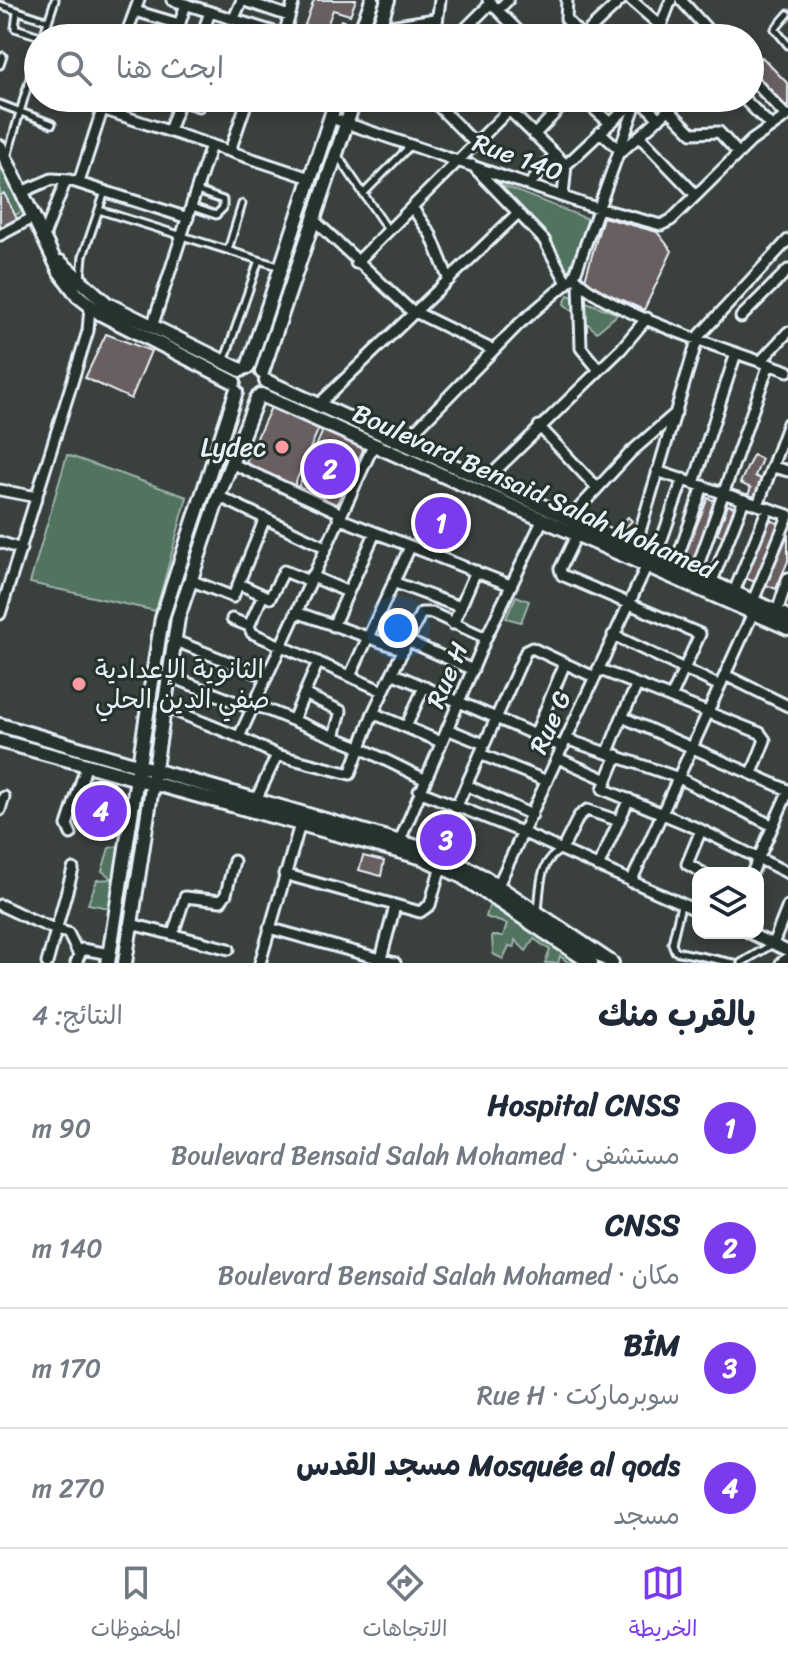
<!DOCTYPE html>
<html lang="ar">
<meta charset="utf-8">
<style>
:root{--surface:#fff;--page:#f2f2f3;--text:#1f2937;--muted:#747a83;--line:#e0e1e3;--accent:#7c3aed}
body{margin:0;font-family:Sriracha,"Playpen Sans Arabic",sans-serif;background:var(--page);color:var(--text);direction:rtl}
.controls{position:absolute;right:24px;bottom:24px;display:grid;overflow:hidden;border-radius:16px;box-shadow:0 4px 12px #0003}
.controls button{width:72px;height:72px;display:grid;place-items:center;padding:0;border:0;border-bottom:2px solid var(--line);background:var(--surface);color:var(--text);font:40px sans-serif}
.you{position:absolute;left:398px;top:628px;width:28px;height:28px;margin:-20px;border:6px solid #fff;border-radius:50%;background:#1a73e8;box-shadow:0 0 0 12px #1a73e833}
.badge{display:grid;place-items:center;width:52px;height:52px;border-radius:50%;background:var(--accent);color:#fff;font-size:26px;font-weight:700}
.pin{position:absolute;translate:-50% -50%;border:4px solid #fff;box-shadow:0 2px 8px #0006}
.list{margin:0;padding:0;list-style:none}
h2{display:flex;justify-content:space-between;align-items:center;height:104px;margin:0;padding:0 32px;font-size:34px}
h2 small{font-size:26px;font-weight:400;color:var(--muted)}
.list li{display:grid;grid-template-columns:52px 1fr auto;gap:24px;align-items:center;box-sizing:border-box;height:120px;padding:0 32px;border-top:2px solid var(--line)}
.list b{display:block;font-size:30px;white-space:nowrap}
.list p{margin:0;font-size:26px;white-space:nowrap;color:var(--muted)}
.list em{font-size:26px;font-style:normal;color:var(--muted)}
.icon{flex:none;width:44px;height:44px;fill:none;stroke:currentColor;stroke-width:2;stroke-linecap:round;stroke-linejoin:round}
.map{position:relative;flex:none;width:788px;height:963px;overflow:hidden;direction:ltr}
.search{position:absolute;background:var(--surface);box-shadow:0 4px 12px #0003;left:24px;right:24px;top:24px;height:88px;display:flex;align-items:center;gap:20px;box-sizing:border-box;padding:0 28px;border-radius:44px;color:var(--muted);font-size:30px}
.sheet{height:584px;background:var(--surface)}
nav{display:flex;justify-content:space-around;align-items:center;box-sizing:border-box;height:112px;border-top:2px solid var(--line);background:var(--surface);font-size:22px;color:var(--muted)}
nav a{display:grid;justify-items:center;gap:4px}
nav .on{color:var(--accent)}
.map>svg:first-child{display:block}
.green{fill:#51735e;stroke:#9cb2ab;stroke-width:2}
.building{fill:#6a5e61;stroke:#e8f1f8;stroke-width:2}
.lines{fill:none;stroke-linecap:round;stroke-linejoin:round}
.lane-casing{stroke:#e8f1f8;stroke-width:11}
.street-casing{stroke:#e8f1f8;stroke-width:15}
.secondary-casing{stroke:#e8f1f8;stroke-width:18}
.lane{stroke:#26332d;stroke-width:5}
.street{stroke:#26332d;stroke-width:9}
.secondary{stroke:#26332d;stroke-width:12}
.poi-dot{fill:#ff9aa2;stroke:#26332d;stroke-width:3}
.labels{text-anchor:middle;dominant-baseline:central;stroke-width:6;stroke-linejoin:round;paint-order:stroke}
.street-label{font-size:26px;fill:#e8f1f8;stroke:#26332d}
.poi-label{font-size:26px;fill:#e8f1f8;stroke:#26332d;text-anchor:end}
</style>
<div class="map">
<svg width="788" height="963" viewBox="0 0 788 963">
<rect width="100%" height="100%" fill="#3a403d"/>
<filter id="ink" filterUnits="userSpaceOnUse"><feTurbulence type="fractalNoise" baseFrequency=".0125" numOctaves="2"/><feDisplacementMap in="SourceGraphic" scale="16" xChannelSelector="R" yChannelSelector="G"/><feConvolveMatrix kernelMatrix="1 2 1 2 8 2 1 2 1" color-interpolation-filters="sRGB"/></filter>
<g filter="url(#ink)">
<path class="green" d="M0,149L29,208L0,223Z
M488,180L588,219L568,278L554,248Z
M568,295L618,314L597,332L564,304Z
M67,455L187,497L156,611L30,583Z
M516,596L529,601L521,622L506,618Z
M122,845L109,908L88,904L97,880L113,879L102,871L109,848Z
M490,903L577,963H569L560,956L558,963H545L550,950L534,939L526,951L515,940L514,947L509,946L503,959L493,954L492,936H503L507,924L486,917Z"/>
<path class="building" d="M314,0H356L350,15L333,10L328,23L337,27L341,20L346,22L342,34L346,38H325L303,30Z
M762,57L788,84V108L750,70Z
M4,193L18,221L0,230V196Z
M603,217L657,232L672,251L644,310L584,283Z
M106,334L151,351L131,399L85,378Z
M271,407L319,428L294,486L244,466Z
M324,428L364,448L335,508L297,490Z
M753,455L762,459L755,476L764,481L756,500L747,497L751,488L740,483Z
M708,498L718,502L694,560L684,556Z
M728,505L738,508L727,538L717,534Z
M628,517L632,521L624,529L620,525Z
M770,520L780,524L755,582L745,578Z
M788,534V561L776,589L766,585Z
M363,856L384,861L381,876L359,870Z"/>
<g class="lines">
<defs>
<path id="lane" d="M0,5L48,21
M17,12L15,28L43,37
M788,14L775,29L788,45
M43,37L55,0
M0,65L3,56
M0,104L52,124
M338,156L388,230
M7,157L38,50
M363,194L412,144
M192,207L216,215L223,208V200L197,191
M99,210L281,267
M228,250L242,204
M81,278L83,256L105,192
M224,362L259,260
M681,905L672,943L675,951L733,963
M538,910C541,888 538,860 562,850
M741,963L771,945"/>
<path id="street" d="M172,0L293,38
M488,0L525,38
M567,0L566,19L583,38
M631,0L661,26
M681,0L715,38
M498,10L508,0
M135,11L179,24
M234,18L242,0L289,16
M378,28L435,19
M284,35L294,0
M125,38L139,0
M175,38L186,4
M201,38L210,12
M435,38L440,0
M456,38L491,3
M581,38L621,0
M656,38L671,0
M750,77L786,116
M311,98L334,106
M430,98L475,143
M561,98L566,102L585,101L610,123
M638,98L574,277C607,313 737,353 788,371
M639,98L659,119
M743,98L770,125
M180,100L199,106L207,98
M102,109L310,178
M509,110L566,165
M669,110L692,133L719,132L738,153
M331,118L587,205L661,225L671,220L751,141L788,115
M169,131L181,98
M600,132L620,150
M534,135L566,102
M639,136L695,194
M230,151L248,98
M621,152L682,98
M472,165L544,240L567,283
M79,182L106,98
M530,184L555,154
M22,192L52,179L69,180L188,218
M563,196L566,165L635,100
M412,207L431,235L449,280
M314,220L409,309L493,350
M0,235L34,217
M44,236L66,180
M356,263L521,98
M579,283L581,348L599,370
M741,317L788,270
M152,327L211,145
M761,361L788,332
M318,405L517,214
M539,426L597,488
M402,444L519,324L574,277
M231,463L340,513
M773,467L788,471
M657,471L788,515
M486,480L621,349L647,318
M694,483L736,353
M0,490L37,497
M218,496L325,547
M758,505L788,423
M338,518L510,585
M569,519L631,452L676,413
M577,534L560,569L562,575L700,634L671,698
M0,542L21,549
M635,548L698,337L788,240
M656,556L683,479
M675,565L703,486
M695,574L769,364
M311,576L348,592
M190,580L233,597L265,518
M712,581L744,500
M393,582L460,607
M239,584L270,598L284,571L309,581
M734,592L768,508
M263,595L249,626L252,633L383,691
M753,601L788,516
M296,612L404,650
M777,612L788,578
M0,614L88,331L90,307
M232,619L249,626
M453,624L476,571
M333,626L375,533
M613,635L720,686
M173,640L267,677
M408,641L473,670
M598,669L760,733L765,740L752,773
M392,673L563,747
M167,675L253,709
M725,675L788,706
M350,676L410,547
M637,685L622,717L788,790
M304,694L341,711L334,737
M255,705L359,747L424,779
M163,706L239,737
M373,713L441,742
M293,720L318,662
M406,727L424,687
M447,729L484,744
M535,735L565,663
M566,739L679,778L773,826
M608,752L622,717
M480,754L547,781
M277,755L350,774L373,713L421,613H432L486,638
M617,755L603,789L701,830L687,864L703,873
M558,758L607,780
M466,785L532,815
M419,791L524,833L698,911
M256,800L277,755L239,737L374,444
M456,808L526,651L532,648L594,677
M0,810L4,797
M701,830L788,873
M71,834L67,825L86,767
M398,845L486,638L543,519
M562,850L579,816L587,810L619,821
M598,867L629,799
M752,873L788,792
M284,874L420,912L430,905L441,866
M631,882L753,613
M495,892L647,565
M0,905C23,915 44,927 68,933L78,953
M131,924L229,949
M269,928L395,963
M749,933L788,951
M173,934L185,897L221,901L226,894L234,861
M773,944L788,906
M381,959L395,906
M47,963L73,869
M76,963L82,949L110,954
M260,963L301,821
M781,963L788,958"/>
<path id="secondary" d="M358,38L372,0
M375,38L388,0
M0,147L60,272L78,296L101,314L234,382
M60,262L107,304L241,370
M248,367L337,98
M262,372L355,98
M266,381L788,617
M261,395L788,628
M0,725L438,853L484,877L612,963
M0,741L423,858L461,876L591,963
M108,963L162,618L236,392
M125,963L178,618L220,492L257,398"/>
</defs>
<use href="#lane" class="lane-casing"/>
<use href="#street" class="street-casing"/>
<use href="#secondary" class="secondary-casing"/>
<use href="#lane" class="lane"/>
<use href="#street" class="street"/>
<use href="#secondary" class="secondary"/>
</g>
</g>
<g class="poi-dot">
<circle cx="282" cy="447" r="8"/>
<circle cx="79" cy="684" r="8"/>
</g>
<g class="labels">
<g class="street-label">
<text transform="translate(518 157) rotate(20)">Rue 140</text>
<text transform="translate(534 491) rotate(24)">Boulevard Bensaid Salah Mohamed</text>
<text transform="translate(447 675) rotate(-67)">Rue H</text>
<text transform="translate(550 722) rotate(-66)">Rue G</text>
</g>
<g class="poi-label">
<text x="266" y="447">Lydec</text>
<text x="95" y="669" text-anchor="start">الثانوية الإعدادية<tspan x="95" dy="30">صفي الدين الحلي</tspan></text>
</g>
</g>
</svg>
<div class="controls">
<button><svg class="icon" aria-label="layers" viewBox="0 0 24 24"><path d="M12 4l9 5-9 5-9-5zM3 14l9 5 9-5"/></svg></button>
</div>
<div class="you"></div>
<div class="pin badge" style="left:441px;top:523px">1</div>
<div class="pin badge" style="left:330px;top:469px">2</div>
<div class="pin badge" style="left:446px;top:840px">3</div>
<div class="pin badge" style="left:101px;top:811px">4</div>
<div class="search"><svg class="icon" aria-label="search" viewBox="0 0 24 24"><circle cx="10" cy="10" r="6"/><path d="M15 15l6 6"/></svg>ابحث هنا</div>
</div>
<section class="sheet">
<h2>بالقرب منك<small>النتائج: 4</small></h2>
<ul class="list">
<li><span class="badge">1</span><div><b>Hospital CNSS</b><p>مستشفى · Boulevard Bensaid Salah Mohamed</p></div><em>90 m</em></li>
<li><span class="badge">2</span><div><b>CNSS</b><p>مكان · Boulevard Bensaid Salah Mohamed</p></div><em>140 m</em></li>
<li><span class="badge">3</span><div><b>BİM</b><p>سوبرماركت · Rue H</p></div><em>170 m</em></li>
<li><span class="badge">4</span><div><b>Mosquée al qods مسجد القدس</b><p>مسجد</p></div><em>270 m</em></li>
</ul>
</section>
<nav>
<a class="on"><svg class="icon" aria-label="map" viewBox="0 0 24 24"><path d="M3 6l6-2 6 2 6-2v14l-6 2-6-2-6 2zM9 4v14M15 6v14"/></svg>الخريطة</a>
<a><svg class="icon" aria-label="directions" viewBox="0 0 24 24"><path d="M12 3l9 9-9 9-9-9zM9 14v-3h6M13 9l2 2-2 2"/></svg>الاتجاهات</a>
<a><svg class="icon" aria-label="saved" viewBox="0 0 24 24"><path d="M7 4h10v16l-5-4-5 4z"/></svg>المحفوظات</a>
</nav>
